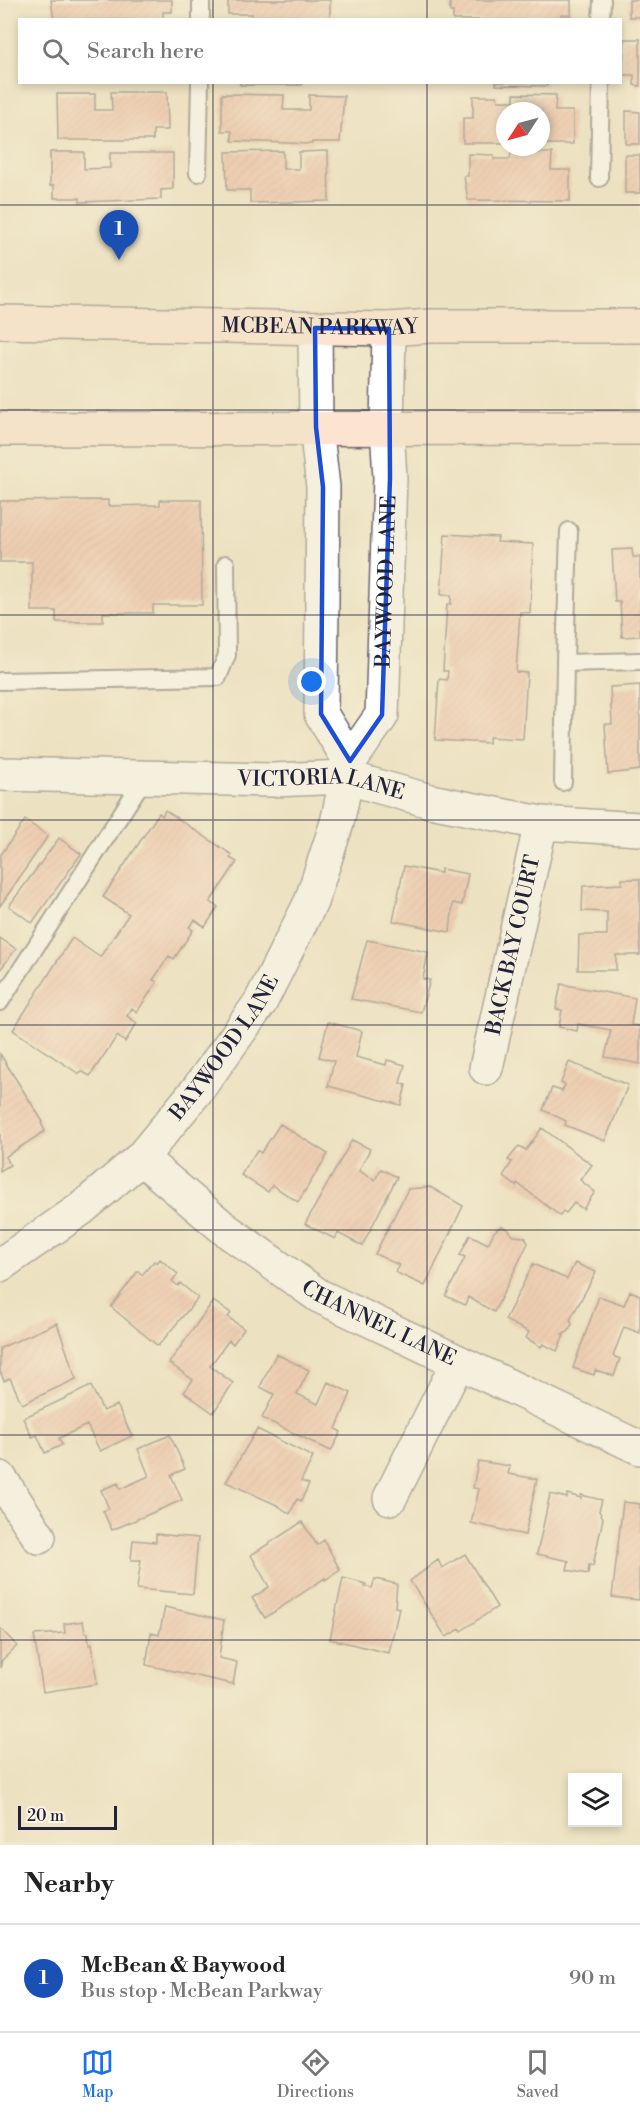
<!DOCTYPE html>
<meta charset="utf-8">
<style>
:root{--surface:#fff;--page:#f2f2f2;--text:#222;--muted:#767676;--line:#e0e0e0;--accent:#1a73e8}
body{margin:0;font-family:"Libre Bodoni",serif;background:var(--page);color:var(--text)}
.controls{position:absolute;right:18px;bottom:18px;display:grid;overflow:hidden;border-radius:0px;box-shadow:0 3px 9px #0003}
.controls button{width:54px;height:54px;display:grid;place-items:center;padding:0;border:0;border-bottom:2px solid var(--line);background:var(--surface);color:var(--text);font:30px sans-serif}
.compass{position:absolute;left:496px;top:102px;width:54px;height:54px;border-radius:50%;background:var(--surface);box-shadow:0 3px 9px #0003;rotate:234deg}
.scale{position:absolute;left:18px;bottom:15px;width:99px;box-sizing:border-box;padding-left:6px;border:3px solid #22223b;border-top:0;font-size:16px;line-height:21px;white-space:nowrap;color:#22223b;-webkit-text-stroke:4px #fcf5e5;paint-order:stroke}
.you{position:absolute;left:312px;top:682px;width:21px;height:21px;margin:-15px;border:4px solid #fff;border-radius:50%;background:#1a73e8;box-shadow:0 0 0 9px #1a73e833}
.badge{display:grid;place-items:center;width:39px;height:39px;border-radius:50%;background:var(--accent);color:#fff;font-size:20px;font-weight:700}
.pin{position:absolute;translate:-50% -50px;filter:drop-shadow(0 2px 3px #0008)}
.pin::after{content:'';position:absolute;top:32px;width:21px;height:18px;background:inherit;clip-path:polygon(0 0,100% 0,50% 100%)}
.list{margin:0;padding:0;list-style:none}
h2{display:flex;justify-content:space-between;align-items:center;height:78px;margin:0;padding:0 24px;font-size:26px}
h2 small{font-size:20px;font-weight:400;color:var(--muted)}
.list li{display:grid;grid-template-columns:39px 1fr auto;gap:18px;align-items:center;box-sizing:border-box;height:108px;padding:0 24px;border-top:2px solid var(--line)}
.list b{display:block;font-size:22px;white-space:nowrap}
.list p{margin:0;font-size:20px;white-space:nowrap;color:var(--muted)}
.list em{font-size:20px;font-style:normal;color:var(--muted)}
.icon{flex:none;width:33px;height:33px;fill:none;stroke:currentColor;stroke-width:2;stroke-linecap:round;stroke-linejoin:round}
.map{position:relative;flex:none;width:640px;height:1845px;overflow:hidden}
.search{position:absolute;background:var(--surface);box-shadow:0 3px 9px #0003;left:18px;right:18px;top:18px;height:66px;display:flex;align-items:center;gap:15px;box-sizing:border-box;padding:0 21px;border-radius:0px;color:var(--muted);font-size:22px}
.sheet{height:186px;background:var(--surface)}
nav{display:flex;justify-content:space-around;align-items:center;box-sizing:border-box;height:84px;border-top:2px solid var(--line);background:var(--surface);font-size:16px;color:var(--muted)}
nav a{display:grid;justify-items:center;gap:3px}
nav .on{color:var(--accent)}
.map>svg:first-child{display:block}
.building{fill:url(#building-hatch)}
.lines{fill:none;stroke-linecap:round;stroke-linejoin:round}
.lane-casing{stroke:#69656a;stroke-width:20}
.street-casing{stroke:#69656a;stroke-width:36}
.secondary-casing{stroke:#69656a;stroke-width:36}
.lane{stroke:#fff;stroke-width:16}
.street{stroke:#fff;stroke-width:33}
.secondary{stroke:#fde4d1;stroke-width:33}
.marked{fill:none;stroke:#1d4ed8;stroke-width:4.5;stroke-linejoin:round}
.grid{fill:none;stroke:#22223b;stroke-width:1.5;stroke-opacity:0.55}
.labels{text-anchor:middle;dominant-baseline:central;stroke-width:5;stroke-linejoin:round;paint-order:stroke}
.street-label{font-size:21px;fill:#22223b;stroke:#fcf5e5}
</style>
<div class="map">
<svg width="640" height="1845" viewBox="0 0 640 1845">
<defs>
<pattern id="building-hatch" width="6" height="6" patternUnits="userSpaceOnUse" patternTransform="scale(1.5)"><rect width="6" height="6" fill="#eeb49d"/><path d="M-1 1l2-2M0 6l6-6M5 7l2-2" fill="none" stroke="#cc9a88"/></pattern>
</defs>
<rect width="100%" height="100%" fill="#fcf5e5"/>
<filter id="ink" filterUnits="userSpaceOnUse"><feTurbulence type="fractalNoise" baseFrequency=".0167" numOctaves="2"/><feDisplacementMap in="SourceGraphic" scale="12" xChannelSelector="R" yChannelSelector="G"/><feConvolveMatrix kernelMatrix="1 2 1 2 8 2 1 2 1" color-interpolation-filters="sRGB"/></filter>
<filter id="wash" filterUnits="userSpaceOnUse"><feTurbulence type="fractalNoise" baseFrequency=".008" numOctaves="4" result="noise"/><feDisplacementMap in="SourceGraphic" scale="24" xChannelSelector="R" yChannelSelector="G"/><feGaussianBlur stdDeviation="1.35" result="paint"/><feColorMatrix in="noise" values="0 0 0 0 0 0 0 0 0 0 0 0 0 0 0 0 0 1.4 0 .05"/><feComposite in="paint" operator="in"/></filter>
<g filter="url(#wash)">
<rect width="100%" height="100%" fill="#ece2c1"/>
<g id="blocks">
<path class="building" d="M51,0H172V12H163V20H54Z
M228,0H330V20H252V14H228Z
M450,0H571V15H561V20H453V12H450Z
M629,0H640V17H629Z
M624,39H640V86L634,85V75H623Z
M240,82H302V85H240Z
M496,82H547V86L496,85Z
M111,92H167L168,130H153V140H58L57,94H95V110H112Z
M222,94L284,95L283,110H309V95L344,96L340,142H312V144L232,141V131H222Z
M514,94L556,95L555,111H573V144H541V111H505V143H463V118H473V96H497L498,101H514Z
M626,111L640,112V144H626Z
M283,151V169H299V152L328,151L329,201L250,203V190H227L226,152Z
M50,152H84V169L110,168V153H173V189L161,190V199L80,202V198H54V185L50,186Z
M511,153H552L551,170H570V201L468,200L464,176H468V154L494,155V159H510Z
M625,155H640V193H625Z
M108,500V506L160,505V500H201L202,605H153V613H103V622H56V611H32V562H0V501Z
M445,534L498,537L497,542L533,544L530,613L520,612L516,672L527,673L523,739L489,737V743L435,740L439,679L447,680L448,671H443L447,604H451V595H441Z
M632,549L633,557H640V636L622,637L620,602H615L612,550Z
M640,685V770L608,774L605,724H612L610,687Z
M165,810L232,855L230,858L237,862L210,902L218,907L205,927L195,920L189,927L193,930L174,959L169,956L153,980L157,982L137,1012L132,1008L127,1016L137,1023L125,1042L117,1036L90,1076L81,1071L79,1074L13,1030L72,938L100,957L129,914L103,897L159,813L162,816Z
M25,820L48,836L0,906V856Z
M59,838L81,854L32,923L9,906Z
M404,866L441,873V869L468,874L462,905L453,903L450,932L393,921Z
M622,879H640V955H616V970H578L579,935H607V912L582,911L583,886L622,884Z
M0,938L16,949L0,970Z
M367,940L428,952L423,979L430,980L421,1012L351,999Z
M561,984L635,998L631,1025L640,1026V1064L605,1057L611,1030L578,1024L577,1031L559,1027L562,1010L556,1009Z
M328,1022L362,1031L356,1057L386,1065L387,1060L405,1065L400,1083L406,1085L401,1105L328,1086L334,1061L319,1057Z
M0,1054L43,1122L41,1123L45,1131L5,1157L10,1165L0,1171Z
M569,1062L628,1085L605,1141L565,1125L566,1121L543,1110L552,1088L562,1091L565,1085L561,1083Z
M280,1124L328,1154L298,1202L272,1185L268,1192L241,1175L257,1150L261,1153Z
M542,1128L592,1165L580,1180L595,1192L583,1209L574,1203L566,1213L563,1211L560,1216L517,1183L516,1186L503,1176L512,1162L508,1160L519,1146L526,1150Z
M352,1140L370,1149L359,1171L375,1180L381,1169L397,1177L362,1246L338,1233L335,1239L305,1224Z
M430,1187L463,1206L425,1286L395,1272L399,1265L375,1254L408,1189Z
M501,1226L509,1230L513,1236L525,1237L528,1243L494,1312L468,1297L465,1305L446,1296L465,1257L460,1255L470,1235L488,1244L494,1232Z
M160,1259L178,1274L172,1281L178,1286L180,1283L198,1298L158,1346L111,1307L138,1271L142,1275L154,1261L157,1263Z
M575,1263L596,1272L570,1320L572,1324L568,1332L562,1334L564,1335L557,1351L543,1344L541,1347L526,1338L529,1332L505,1320L533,1264L567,1279Z
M630,1291L640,1295V1333L624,1327L613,1356L620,1359L614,1376L595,1370L594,1375L573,1368L599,1296L624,1305Z
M213,1301L231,1313L228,1317L244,1329L233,1344L229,1340L210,1366L233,1383L213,1413L184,1392L193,1380L169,1363Z
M57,1323L76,1379L22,1404L10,1378L4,1381L0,1371V1348Z
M276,1354L309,1370L297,1394L318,1404L328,1382L351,1393L336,1429L341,1432L331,1451L262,1418L274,1394L260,1387Z
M91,1386L103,1411L117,1405L132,1436L100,1451L87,1425L59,1438L62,1445L45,1453L37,1435L32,1437L23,1418Z
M257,1429L313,1457L301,1481L309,1484L301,1501L297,1499L290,1514L277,1505L226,1482Z
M170,1435L185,1469L171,1475L182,1500L112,1530L103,1511L109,1509L101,1490L118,1483L120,1489L149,1476L138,1449Z
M478,1461L510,1466L508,1474L537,1479L525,1535L471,1523L479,1489L473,1488Z
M550,1494L567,1498V1494L581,1498V1495L602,1500L599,1511L603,1518L593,1566L589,1565L588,1574L567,1570L569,1561L537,1554Z
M623,1502L640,1504L639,1600L612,1597Z
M302,1522L317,1545L324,1540L340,1570L325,1580V1578L265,1618L252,1598L269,1587L251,1555Z
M156,1534L198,1538L193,1594L137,1589L141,1560H131L133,1540L156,1542Z
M465,1554L497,1607L461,1631L460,1629L446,1637L410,1581L438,1560L442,1568Z
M343,1578L366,1584L365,1587L372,1588L375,1579L397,1584L395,1607L399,1608L389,1653L330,1639Z
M165,1607L224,1620L219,1658L237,1662L233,1684L146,1665L151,1633L159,1635Z
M83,1621L85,1633H88L89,1645L92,1644L97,1684L43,1692L34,1635L65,1633L64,1624Z
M0,1628L17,1646L2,1660L0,1668Z"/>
</g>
</g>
<g filter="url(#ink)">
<use href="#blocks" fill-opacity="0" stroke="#69656a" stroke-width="1.5"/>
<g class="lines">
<defs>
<path id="lane" d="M201,20V0
M601,20L602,0
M198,173L200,82
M599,178L601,82
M565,663L569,531
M0,681L218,677L227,655L226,564
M563,782L565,663L640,661
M0,1002L145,777"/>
<g id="street">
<path d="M315,328L316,427L323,487L321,714L350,761"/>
<path id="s1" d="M0,774L273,780L345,777L430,801L541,823L640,829"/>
<path id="s2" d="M486,1068L541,823"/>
<path id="s3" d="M141,1158L226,1230L319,1296L640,1448"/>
<path id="s4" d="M0,1265L81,1209L141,1158L198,1089L260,1003L311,902L337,823L350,761L382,715L390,478L387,427L389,329"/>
<path d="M0,1478L39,1537"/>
<path d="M390,1498L458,1362"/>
</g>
<g id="secondary">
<path id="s5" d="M0,322L389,329L430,326H640"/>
<path d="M0,429L640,428"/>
</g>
</defs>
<use href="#lane" class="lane-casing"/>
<use href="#street" class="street-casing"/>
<use href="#secondary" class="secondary-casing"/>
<use href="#lane" class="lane"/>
<use href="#street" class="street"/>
<use href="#secondary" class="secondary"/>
</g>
</g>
<path d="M0 0H640V1845H0ZM315,328L389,329L390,478L382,715L350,761L321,714L323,487L316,427Z" fill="#ece2c1" fill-opacity=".55" fill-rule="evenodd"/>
<path class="marked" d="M315,328L389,329L390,478L382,715L350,761L321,714L323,487L316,427Z"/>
<path class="grid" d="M213,0V20M427,0V20M213,82V1845M427,82V1845M0,205H640M0,410H640M0,615H640M0,820H640M0,1025H640M0,1230H640M0,1435H640M0,1640H640"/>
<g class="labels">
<g class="street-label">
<text stroke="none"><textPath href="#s5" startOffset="320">MCBEAN PARKWAY</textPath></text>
<text stroke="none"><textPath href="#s4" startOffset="822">BAYWOOD LANE</textPath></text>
<text stroke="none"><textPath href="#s1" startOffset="322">VICTORIA LANE</textPath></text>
<text stroke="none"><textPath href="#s2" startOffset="126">BACK BAY COURT</textPath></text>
<text stroke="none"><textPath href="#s4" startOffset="316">BAYWOOD LANE</textPath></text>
<text stroke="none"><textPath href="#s3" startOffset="291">CHANNEL LANE</textPath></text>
</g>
</g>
</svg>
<div class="controls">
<button><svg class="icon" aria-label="layers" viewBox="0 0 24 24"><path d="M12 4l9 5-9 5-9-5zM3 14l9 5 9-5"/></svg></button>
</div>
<svg class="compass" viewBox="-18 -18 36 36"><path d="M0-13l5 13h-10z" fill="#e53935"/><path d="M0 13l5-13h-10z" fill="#767676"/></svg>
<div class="scale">20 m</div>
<div class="you"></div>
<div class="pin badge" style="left:119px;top:260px;background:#1a4fb4">1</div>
<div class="search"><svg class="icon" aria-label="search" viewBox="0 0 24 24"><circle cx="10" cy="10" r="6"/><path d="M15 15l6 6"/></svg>Search here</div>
</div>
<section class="sheet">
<h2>Nearby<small></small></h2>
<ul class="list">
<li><span class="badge" style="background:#1a4fb4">1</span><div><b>McBean &amp; Baywood</b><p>Bus stop · McBean Parkway</p></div><em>90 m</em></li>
</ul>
</section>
<nav>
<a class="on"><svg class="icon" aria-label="map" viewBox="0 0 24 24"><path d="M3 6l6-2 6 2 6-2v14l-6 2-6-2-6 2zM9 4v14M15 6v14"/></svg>Map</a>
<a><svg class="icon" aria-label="directions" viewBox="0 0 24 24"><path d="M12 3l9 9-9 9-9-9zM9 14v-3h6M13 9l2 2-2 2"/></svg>Directions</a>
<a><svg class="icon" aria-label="saved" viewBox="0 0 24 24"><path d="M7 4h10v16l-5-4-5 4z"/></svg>Saved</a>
</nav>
